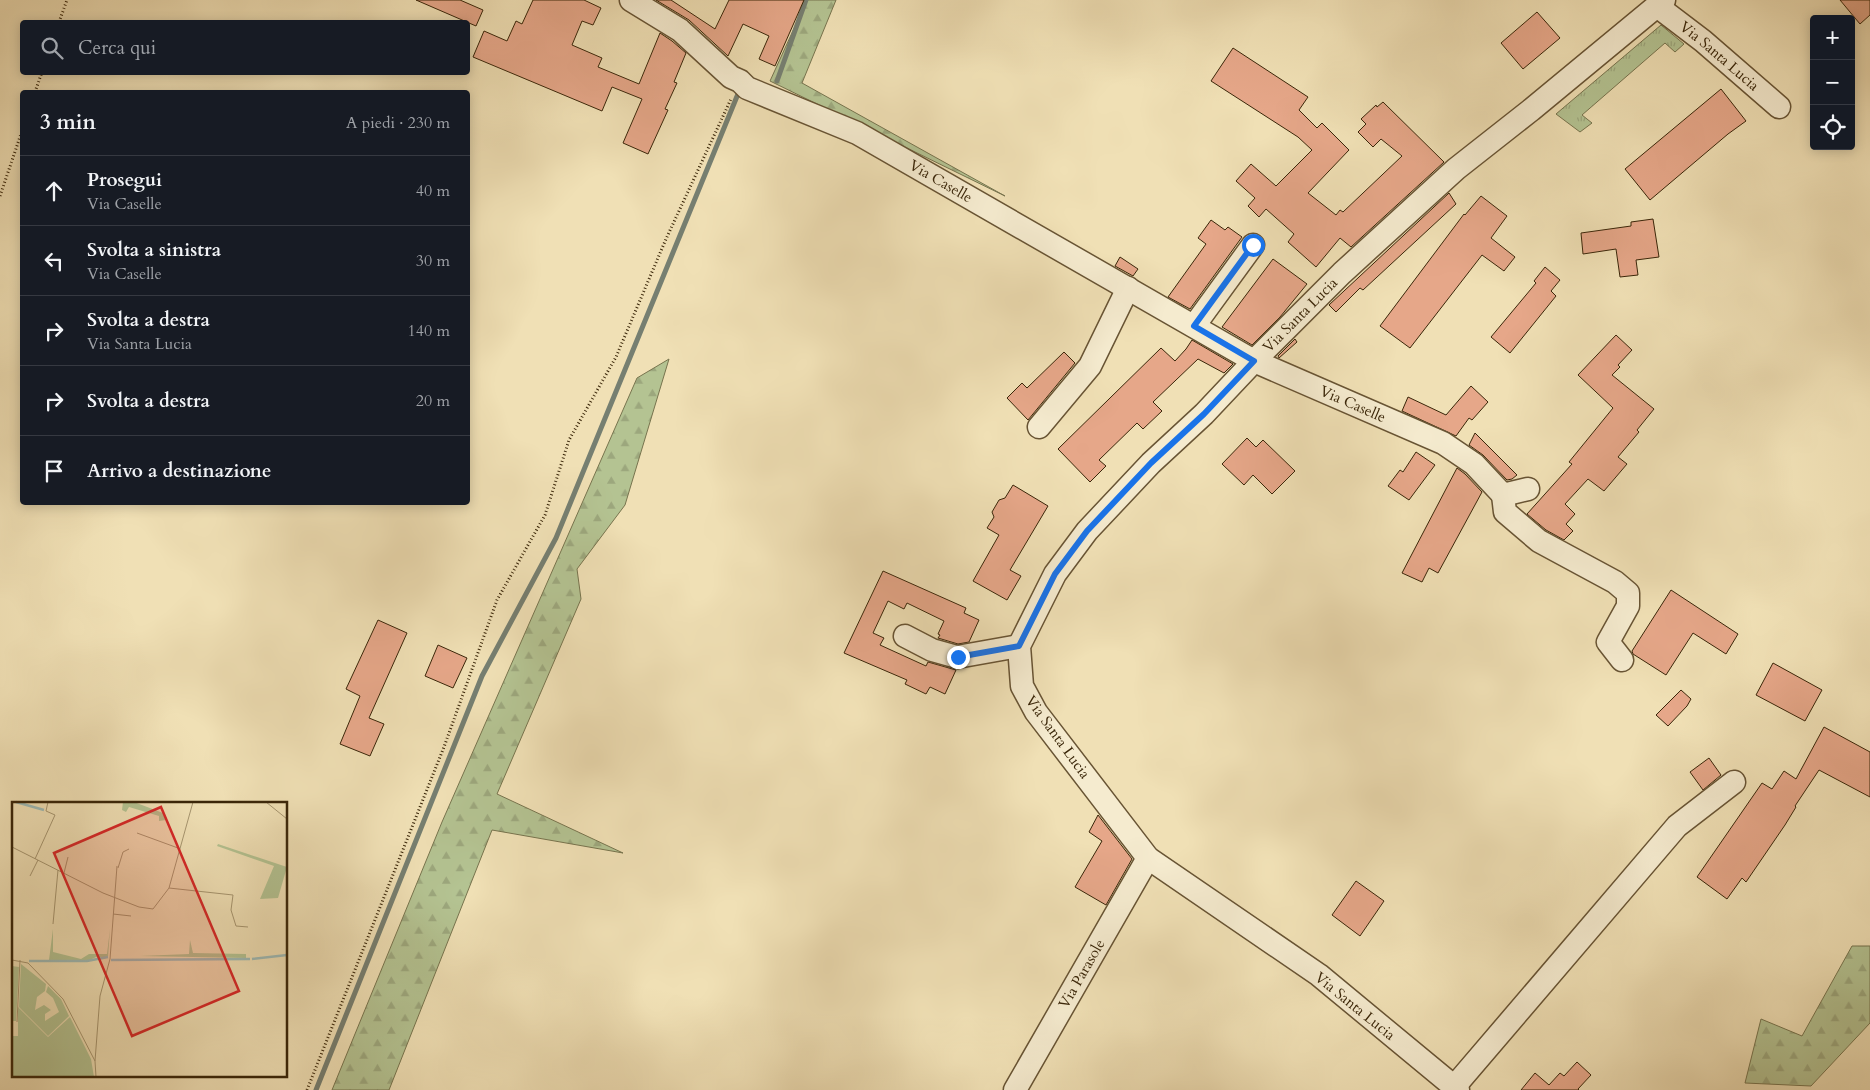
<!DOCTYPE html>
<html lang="it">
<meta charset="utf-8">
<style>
:root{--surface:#171b24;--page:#242831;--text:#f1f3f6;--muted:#9ea1a6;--line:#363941}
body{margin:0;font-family:Cardo,serif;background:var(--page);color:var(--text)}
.controls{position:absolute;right:15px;top:15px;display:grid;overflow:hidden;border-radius:5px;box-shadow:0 2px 12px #0003}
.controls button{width:45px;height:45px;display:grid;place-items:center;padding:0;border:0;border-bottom:1px solid var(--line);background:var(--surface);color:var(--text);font:25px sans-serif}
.stop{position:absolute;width:15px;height:15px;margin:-11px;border:4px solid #1a73e8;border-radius:50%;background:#fff}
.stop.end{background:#1a73e8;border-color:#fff;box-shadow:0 1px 5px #0008}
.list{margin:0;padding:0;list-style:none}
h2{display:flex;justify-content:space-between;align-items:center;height:65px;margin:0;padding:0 20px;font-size:21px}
h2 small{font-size:16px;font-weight:400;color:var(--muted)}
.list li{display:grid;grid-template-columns:32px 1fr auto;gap:15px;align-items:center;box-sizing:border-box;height:70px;padding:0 20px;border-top:1px solid var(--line)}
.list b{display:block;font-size:19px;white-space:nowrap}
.list p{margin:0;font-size:16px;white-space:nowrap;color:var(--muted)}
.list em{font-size:16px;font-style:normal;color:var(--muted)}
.icon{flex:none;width:28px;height:28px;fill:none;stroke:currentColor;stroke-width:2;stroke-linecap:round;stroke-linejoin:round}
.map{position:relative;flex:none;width:1870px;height:1090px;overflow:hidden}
.search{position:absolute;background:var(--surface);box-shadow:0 2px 12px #0003;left:20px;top:20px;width:450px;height:55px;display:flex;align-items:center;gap:12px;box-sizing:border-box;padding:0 18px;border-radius:5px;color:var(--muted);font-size:19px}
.panel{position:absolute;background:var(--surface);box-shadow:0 2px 12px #0003;left:20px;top:90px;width:450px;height:415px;border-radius:5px}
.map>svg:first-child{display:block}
.grass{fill:url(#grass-tufts);stroke:#77744e}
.forest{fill:url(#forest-firs);stroke:#77744e}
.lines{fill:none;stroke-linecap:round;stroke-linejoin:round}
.stream{stroke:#767f71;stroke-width:5}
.building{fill:#e6a789;stroke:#3a2609}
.minor-casing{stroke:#685434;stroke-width:25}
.path{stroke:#3a2609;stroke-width:3;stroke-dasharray:1 2.5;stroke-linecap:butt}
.minor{stroke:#f5ebcf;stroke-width:22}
.route{stroke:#1a73e8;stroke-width:6}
.labels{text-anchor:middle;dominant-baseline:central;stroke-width:4;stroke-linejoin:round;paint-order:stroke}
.street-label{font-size:15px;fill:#3a2609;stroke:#f5ebcf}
.inset-river{fill:none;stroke:#9ebbb7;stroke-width:2.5}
.inset-road{fill:none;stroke:#a79670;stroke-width:1}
.view{fill:#d62828;fill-opacity:0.15;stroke:#d62828;stroke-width:2.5}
.inset-edge{fill:none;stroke:#3a2609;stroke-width:2.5}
</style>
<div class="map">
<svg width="1870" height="1090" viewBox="0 0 1870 1090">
<defs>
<pattern id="grass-tufts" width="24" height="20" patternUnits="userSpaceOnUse" patternTransform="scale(1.25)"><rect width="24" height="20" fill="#b4c392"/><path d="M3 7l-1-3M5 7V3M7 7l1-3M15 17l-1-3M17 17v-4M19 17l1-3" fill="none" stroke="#9ca77d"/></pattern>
<pattern id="forest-firs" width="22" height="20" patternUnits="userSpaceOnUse" patternTransform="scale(1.25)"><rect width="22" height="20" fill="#b4c392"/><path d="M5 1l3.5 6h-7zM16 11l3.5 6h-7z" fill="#9ca77d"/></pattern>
</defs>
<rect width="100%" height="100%" fill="#f0e0b5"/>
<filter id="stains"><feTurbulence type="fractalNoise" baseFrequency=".004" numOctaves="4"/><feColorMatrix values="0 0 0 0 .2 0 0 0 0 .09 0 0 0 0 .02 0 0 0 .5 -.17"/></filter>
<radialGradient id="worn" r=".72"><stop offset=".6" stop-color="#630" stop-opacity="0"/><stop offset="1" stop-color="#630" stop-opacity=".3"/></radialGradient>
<path class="grass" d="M1661,25L1684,44L1675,52L1665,43L1582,115L1592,123L1580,132L1556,114Z"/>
<path class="forest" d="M807,0H836L802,83L1005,196L770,81Z
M669,359L625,505L577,569L581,599L497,794L623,853L492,830L389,1090H332L442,822L637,378Z
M1852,946H1870V1023L1811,1086L1745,1083L1761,1019L1802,1036Z"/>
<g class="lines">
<path class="stream" d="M777,81L806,0
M316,1090L482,676L556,538L740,89"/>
</g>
<path class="building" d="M416,0H460L483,10L476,26Z
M533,0H584L601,8L593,25L582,21L572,45L602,58L598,67L639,84L660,33L672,41L686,53L674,82L677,83L665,109L668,110L648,154L623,143L642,99L612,87L602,111L473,57L484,31L507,41L516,21L522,24Z
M656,0H671L715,29L729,0H804L775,66L759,59L769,36L743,24L728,56L689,20Z
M1840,0H1870V15L1860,24Z
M1537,12L1560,38L1523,69L1501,43Z
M1233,48L1308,97L1299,110L1317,128L1322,123L1349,150L1308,193L1336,215L1340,210L1343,212L1402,156L1381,139L1373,147L1358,132L1366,124L1361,119L1376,105L1377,107L1383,102L1444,162L1351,247L1340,238L1316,267L1288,242L1294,234L1266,209L1259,217L1248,206L1255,198L1236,181L1251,164L1276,186L1312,150L1298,137L1211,81Z
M1721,89L1746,121L1728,134L1650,200L1625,169Z
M1449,193L1456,204L1363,290L1360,288L1336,312L1329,305Z
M1481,196L1507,216L1491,238L1515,257L1504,271L1482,255L1410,348L1380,326L1464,214L1465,215Z
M1653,219L1659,257L1636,260L1638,275L1620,277L1616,249L1583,254L1581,233L1631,226V222Z
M1211,220L1225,230L1228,227L1242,237L1190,309L1168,297L1206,244L1198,238Z
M1120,257L1138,269L1133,276L1115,266Z
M1273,259L1307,284L1280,317L1252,345L1222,327Z
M1545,267L1560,280L1551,291L1556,296L1510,353L1491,337L1536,283L1534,281Z
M1616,335L1632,350L1618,365L1620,367L1612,375L1654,409L1637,430L1639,432L1618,457L1627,464L1604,491L1588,479L1565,504L1575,514L1566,524L1573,531L1564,540L1546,530L1527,514L1572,464L1569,462L1613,408L1578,375Z
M1295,339L1297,342L1279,358L1278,356Z
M1192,340L1233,364L1224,373L1198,359L1153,402L1162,411L1143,429L1137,423L1099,460L1106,466L1090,482L1058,449L1161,348L1175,361L1186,349Z
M1064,352L1075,363L1028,420L1007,398L1022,383L1027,388Z
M1471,386L1488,402L1472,420L1469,418L1456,436L1402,411L1408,397L1446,415Z
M1475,433L1517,475L1512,479L1507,480L1483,455L1469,445Z
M1247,438L1256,447L1263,440L1295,471L1272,494L1253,475L1244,485L1222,464Z
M1416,452L1435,465L1409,500L1388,486L1400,470L1403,472Z
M1457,468L1465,474L1482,492L1438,573L1429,568L1422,582L1402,573Z
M1013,485L1048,506L1010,570L1021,576L1007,600L973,581L999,535L987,528L994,517L992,512L999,500L1005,498Z
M883,571L966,608L964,613L979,620L969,642L958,644L938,638L940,635L938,634L944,621L907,603L904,609L888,601L873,633L884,638L880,645L926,666L928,662L956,670L945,694L930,687L926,694L905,684L907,680L844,653Z
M1671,590L1738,634L1726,654L1693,633L1666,675L1633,654L1632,651Z
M378,620L407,633L369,718L384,724L370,756L340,744L360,696L346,689Z
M438,645L467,658L453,688L425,676Z
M1773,663L1822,690L1805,721L1756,695Z
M1681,690L1691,699L1687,706L1668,726L1656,715Z
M1824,727L1870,752V797L1819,770L1795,806L1796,807L1785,825L1746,882L1742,878L1727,899L1697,877L1762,783L1772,789L1784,771L1796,779Z
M1709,758L1721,775L1703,790L1690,772Z
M1098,815L1132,859L1106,905L1075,887L1102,841L1089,832Z
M1356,881L1384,901L1360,936L1332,915Z
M1577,1062L1591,1075L1578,1089L1579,1090H1521L1535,1073L1549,1085L1560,1073L1564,1076Z"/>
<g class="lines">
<defs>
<g id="minor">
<path id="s1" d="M631,0L680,30L731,77L740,81L747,88L857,133L1254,361L1443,443L1474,464L1503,495L1528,489"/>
<path id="s2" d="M1657,6L1703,41L1779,107"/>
<path d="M1194,326L1253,245"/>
<path d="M1039,427L1090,366L1128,288"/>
<path d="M1503,495L1505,512L1539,541L1615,582L1628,593V606L1608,642L1622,660"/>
<path d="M905,636L932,650L957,657L1019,646"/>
<path d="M1454,1087L1677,826L1734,782"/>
<path id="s3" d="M1015,1090L1148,858"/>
<path id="s4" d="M1458,1090L1319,975L1148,858L1036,712L1022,686L1019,646L1055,574L1087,531L1151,463L1204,414L1254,361L1342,273L1456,169L1531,110L1664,0"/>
</g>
</defs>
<use href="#minor" class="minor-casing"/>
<path class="path" d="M59,22L67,0
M35,92L42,72
M0,196L22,131
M307,1090L444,747L497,600L545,515L569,440L616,357L666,239L731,99"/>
<use href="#minor" class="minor"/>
</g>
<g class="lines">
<path class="route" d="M958,657L1019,646L1055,574L1087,531L1151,463L1204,414L1254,361L1194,326L1253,245"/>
</g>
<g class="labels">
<g class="street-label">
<text stroke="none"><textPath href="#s2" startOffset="80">Via Santa Lucia</textPath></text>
<text stroke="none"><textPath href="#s1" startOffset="362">Via Caselle</textPath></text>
<text stroke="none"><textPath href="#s4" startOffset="1079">Via Santa Lucia</textPath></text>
<text stroke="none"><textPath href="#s1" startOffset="831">Via Caselle</textPath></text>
<text transform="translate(1058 737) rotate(54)">Via Santa Lucia</text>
<text stroke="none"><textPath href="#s3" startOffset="134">Via Parasole</textPath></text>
<text transform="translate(1355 1006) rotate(39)">Via Santa Lucia</text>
</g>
</g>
<g transform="translate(12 802)">
<rect width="275" height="275" fill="#f0e0b5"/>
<path d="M9,162L34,182L33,189L25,195L23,208L32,203L39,208L33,212V219L47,210L41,196L34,190L36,184L49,197L57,214L36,234L7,205ZM0,164L7,165L4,219H0ZM6,205L36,235L58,215L79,257L82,275H0V234H6Z" fill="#b4c392"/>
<path d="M111,0H122L151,11L154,18L147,19V14L117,5L114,10L110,8ZM206,42L275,65L266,96L248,97L262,64L205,44ZM41,127V150L69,157L77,152H95L98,127L96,155H84L74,160L37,158ZM178,138L181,151L234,152V156L128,154L177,152Z" fill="#b4c392"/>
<path class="inset-river" d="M4,0L32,8M240,157L275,153M99,158L238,157M17,159H75L96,155"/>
<path class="inset-road" d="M254,0L275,17M125,31L166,46M0,45L91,91L127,105L141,107L157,86L181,0M23,57L43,13L34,9L36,0M106,66L111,50L117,47M52,71L56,55M18,74L26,58M157,86L221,93L219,108L224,124L236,125M101,112L119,114M41,122L46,68M0,158L16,161L51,197L83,259L84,275M5,220L8,158M83,259L88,194L98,157L105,64"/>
<path class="view" d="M149,5L227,189L120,234L42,51Z"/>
<rect width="275" height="275" class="inset-edge"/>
</g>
<rect width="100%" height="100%" filter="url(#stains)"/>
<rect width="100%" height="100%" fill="url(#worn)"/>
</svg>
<div class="controls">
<button>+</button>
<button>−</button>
<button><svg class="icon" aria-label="locate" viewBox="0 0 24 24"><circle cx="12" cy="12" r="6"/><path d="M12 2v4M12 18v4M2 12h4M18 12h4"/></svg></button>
</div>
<div class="stop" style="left:1253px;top:245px"></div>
<div class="stop end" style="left:958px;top:657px"></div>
<div class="search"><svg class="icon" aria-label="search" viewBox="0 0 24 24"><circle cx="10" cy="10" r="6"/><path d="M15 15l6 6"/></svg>Cerca qui</div>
<section class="panel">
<h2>3 min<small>A piedi · 230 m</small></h2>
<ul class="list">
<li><svg class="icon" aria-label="ahead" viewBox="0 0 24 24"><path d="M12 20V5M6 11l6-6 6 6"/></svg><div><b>Prosegui</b><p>Via Caselle</p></div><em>40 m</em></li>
<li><svg class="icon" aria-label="left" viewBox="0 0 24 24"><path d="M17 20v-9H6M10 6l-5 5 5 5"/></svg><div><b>Svolta a sinistra</b><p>Via Caselle</p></div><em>30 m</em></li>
<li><svg class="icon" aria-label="right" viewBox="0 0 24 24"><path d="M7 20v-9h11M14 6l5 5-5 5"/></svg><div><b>Svolta a destra</b><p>Via Santa Lucia</p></div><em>140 m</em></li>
<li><svg class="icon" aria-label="right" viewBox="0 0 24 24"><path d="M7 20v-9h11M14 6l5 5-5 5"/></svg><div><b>Svolta a destra</b></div><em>20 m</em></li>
<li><svg class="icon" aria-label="arrive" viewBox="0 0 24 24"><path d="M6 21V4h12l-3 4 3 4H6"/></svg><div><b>Arrivo a destinazione</b></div></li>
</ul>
</section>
</div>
